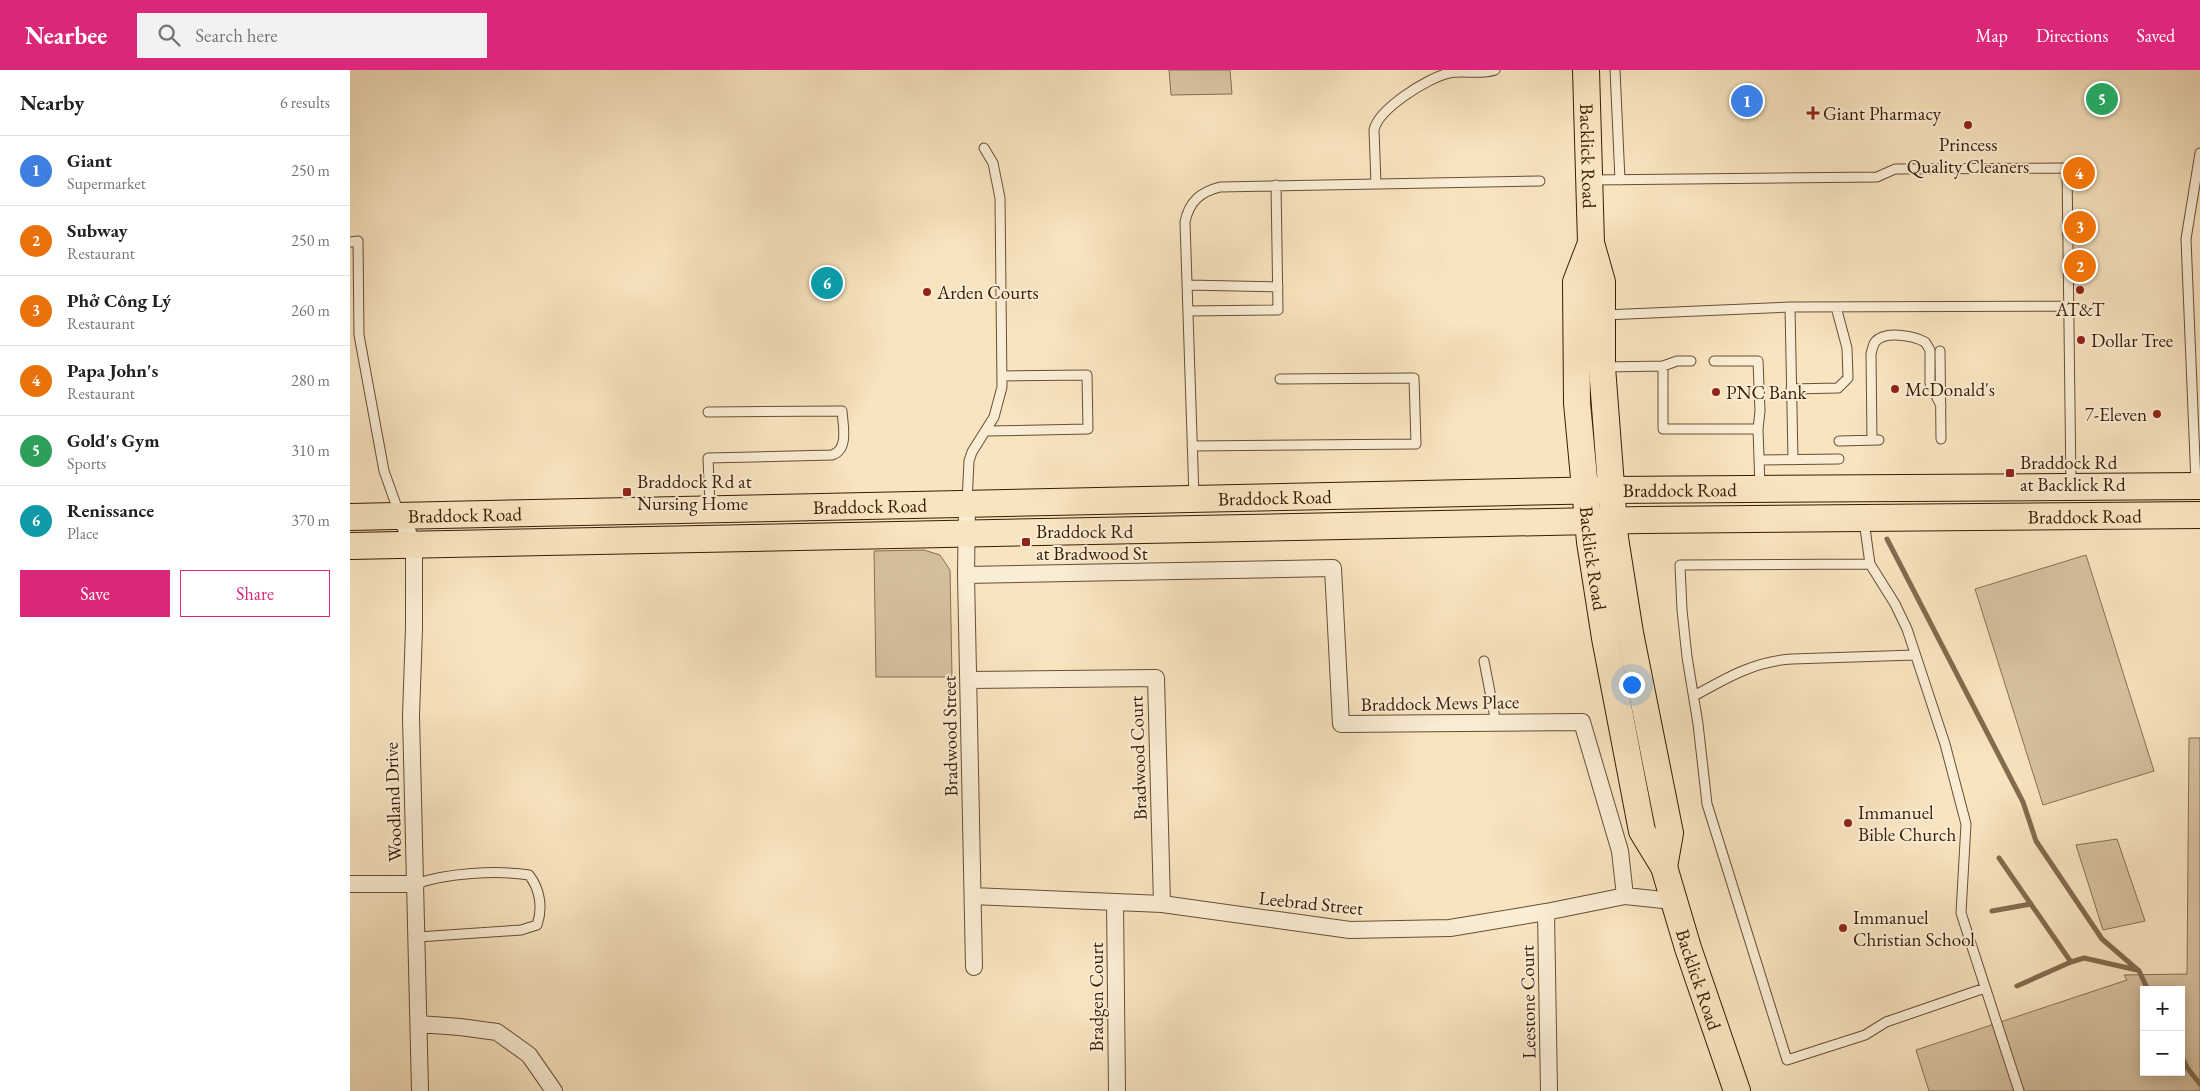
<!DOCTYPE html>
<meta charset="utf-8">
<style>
:root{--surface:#fff;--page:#f2f2f2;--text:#202124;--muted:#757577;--line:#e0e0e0;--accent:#db2777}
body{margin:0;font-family:"EB Garamond",serif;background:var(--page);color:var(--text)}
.controls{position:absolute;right:15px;bottom:15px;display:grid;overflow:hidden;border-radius:0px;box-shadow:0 2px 12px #0003}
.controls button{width:45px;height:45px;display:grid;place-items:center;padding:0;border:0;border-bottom:1px solid var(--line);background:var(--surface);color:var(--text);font:25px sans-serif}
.you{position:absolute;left:1281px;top:614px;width:18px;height:18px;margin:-12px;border:4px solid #fff;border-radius:50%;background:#1a73e8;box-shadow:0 0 0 8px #1a73e833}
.badge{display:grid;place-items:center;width:32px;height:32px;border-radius:50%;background:var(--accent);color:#fff;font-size:16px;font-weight:700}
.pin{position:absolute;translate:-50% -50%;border:2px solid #fff;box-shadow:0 1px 5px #0006}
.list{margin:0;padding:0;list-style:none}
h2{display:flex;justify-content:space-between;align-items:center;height:65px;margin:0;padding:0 20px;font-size:21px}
h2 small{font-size:16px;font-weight:400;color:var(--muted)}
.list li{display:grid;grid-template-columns:32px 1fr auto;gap:15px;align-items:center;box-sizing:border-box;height:70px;padding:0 20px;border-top:1px solid var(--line)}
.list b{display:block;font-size:19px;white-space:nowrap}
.list p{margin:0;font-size:16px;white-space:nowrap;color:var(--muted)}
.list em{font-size:16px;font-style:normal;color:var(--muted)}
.actions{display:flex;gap:10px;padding:15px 20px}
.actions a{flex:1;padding:11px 0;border:1px solid var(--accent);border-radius:0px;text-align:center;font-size:18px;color:var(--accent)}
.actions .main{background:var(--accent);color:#fff}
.icon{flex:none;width:28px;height:28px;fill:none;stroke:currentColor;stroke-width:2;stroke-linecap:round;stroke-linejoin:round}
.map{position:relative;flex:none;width:1850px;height:1021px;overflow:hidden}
header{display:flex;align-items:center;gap:30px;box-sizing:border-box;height:70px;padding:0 25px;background:var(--accent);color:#fff}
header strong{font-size:24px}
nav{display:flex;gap:28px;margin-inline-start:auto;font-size:18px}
.search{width:350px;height:45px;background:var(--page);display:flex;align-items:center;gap:12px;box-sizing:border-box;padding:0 18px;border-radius:0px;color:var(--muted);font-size:19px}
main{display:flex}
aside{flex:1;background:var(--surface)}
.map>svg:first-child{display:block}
.green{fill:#d7c2a0;stroke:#886f53;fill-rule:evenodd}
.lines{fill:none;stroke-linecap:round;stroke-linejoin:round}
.stream{stroke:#846b4f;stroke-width:5}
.lane-casing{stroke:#684e34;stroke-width:11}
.street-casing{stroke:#684e34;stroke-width:18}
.primary-casing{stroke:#381c06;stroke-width:28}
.lane{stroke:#faedd5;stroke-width:9}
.street{stroke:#faedd5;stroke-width:16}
.primary{stroke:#f8e4bf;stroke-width:26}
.poi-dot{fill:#8f2418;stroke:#faedd5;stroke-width:2}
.labels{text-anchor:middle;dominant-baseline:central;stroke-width:4;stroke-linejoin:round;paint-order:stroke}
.poi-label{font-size:19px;fill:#381c06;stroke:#faedd5;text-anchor:start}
.street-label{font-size:19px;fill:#381c06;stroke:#faedd5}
</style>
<header>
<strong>Nearbee</strong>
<div class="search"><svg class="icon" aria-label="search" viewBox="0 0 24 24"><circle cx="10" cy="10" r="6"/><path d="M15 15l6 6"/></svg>Search here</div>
<nav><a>Map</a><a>Directions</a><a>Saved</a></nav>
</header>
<main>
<aside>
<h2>Nearby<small>6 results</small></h2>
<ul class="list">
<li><span class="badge" style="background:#3f7fe0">1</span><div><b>Giant</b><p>Supermarket</p></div><em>250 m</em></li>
<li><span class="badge" style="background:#e8710a">2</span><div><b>Subway</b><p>Restaurant</p></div><em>250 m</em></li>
<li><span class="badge" style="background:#e8710a">3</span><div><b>Phở Công Lý</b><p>Restaurant</p></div><em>260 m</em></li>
<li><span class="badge" style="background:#e8710a">4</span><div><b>Papa John's</b><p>Restaurant</p></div><em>280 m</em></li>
<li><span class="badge" style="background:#2e9e5b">5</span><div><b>Gold's Gym</b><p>Sports</p></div><em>310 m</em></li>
<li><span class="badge" style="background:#0f9aa8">6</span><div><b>Renissance</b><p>Place</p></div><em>370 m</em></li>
</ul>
<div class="actions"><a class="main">Save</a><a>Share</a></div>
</aside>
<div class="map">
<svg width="1850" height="1021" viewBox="0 0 1850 1021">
<rect width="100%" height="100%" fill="#f8e4bf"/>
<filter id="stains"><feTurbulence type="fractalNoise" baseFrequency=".004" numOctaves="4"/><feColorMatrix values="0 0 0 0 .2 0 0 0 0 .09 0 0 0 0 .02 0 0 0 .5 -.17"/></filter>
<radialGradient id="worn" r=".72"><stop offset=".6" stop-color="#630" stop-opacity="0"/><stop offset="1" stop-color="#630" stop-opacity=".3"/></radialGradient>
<path class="green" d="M819,0H880L882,24L821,25Z
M574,480L590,485L600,500L602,607H526L524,481Z
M1736,485L1804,701L1693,735L1625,519Z
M1839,668H1850V1021H1579L1566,980L1777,910L1774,905L1837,904ZM1794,920H1831V1002H1794Z
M1767,769L1795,851L1753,860L1726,775Z"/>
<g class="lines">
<path class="stream" d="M1537,469L1673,732L1686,771L1752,869L1789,901L1798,920
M1649,788L1721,892
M1642,841L1681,834
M1667,916L1721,892L1734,888L1787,900
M1831,985L1838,999L1850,1014"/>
<defs>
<path id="lane" d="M1265,0L1270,110
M1242,110L1527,107L1545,99L1717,98L1721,415
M1026,114L1024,60C1028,39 1079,7 1099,3C1114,0 1131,5 1145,0
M0,172L8,171L9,265L34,401L49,443
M837,215L928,217
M1440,237L1443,390
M838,241L928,240L926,115
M1254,245L1440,237L1719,236
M1590,281L1591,369
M1364,291H1408L1410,341L1408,359
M1313,296L1327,291H1341
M1255,297L1313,296V359H1408L1410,417
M1441,319L1488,318L1498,308L1497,278L1486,237
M358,342L492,341C493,355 499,380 482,385L358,388L360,436
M637,361L738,359L737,305L653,306
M1522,370L1521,284C1522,280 1523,275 1525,272C1535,260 1564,266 1575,272L1580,280V313L1591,336
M1489,371L1529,370
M842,376L1066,374L1064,308L930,309
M1409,390L1489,389
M1846,414L1836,169L1850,83
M844,427L835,152C839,132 850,122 870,117L1190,111
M617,432L619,391L622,382L644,347L652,317L650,128L643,93L634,78
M1514,451L1520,494L1545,534L1557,559L1595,674L1616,754L1611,843L1669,1021
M1520,494L1330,495L1332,540L1337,587L1348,654L1357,734L1437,990L1515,965L1536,952L1635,918
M1134,591L1146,653
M1344,626C1376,608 1405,591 1442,589L1565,585
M66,814C96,803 147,800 179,805C190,819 193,838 187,855L171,860L68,867"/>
<path id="street" d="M617,435L616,505L624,897
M50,446L64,475V558L61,646L70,1021
M616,505L983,498L991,654L1232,652L1270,781L1275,826
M619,610L806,608L812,834
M0,814H66
M623,826L812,834L1000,860L1100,858L1196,842L1275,826L1323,831
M765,832L767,1021
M1196,842L1199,1021
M69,954L110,957L147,962L179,985L204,1021"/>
<g id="primary">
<path id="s1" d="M1236,0L1241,173L1252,212V297L1265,468L1280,563L1320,763L1314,797"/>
<path id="s2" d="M1241,173L1226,212L1227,333L1240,472L1255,568L1292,761L1314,797L1338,878L1387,1021"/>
<path id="s3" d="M0,447L1260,420L1850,416"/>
<path id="s4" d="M0,476L1293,450L1850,445"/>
</g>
</defs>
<use href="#lane" class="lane-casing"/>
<use href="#street" class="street-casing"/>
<use href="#primary" class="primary-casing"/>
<use href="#lane" class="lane"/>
<use href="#street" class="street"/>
<use href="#primary" class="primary"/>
</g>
<g class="poi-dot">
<path d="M1460.5 35.5h5v5h5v5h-5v5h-5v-5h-5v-5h5z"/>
<circle cx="1618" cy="55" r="5"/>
<circle cx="1730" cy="220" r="5"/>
<circle cx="577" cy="222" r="5"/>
<circle cx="1731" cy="270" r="5"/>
<circle cx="1545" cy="319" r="5"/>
<circle cx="1366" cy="322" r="5"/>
<circle cx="1807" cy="344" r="5"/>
<rect x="1655" y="398" width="10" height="10" rx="2.5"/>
<rect x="272" y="417" width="10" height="10" rx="2.5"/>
<rect x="671" y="467" width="10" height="10" rx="2.5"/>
<circle cx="1498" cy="753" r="5"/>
<circle cx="1493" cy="858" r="5"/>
</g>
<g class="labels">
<g class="poi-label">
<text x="1473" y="43">Giant Pharmacy</text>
<text x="1618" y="74" text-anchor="middle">Princess<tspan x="1618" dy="22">Quality Cleaners</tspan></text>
<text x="587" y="222">Arden Courts</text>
<text x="1730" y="239" text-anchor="middle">AT&amp;T</text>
<text x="1741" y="270">Dollar Tree</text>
<text x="1555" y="319">McDonald's</text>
<text x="1376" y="322">PNC Bank</text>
<text x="1797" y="344" text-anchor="end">7-Eleven</text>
<text x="1670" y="392">Braddock Rd<tspan x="1670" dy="22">at Backlick Rd</tspan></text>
<text x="287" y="411">Braddock Rd at<tspan x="287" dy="22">Nursing Home</tspan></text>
<text x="686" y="461">Braddock Rd<tspan x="686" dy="22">at Bradwood St</tspan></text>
<text x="1508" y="742">Immanuel<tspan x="1508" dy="22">Bible Church</tspan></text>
<text x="1503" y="847">Immanuel<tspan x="1503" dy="22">Christian School</tspan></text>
</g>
<g class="street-label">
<text stroke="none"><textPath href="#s1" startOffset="86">Backlick Road</textPath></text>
<text stroke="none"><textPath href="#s3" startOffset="1330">Braddock Road</textPath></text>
<text stroke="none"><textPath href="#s3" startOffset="925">Braddock Road</textPath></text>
<text stroke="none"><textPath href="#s3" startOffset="520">Braddock Road</textPath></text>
<text stroke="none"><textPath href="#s3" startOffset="115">Braddock Road</textPath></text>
<text stroke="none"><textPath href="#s4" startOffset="1735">Braddock Road</textPath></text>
<text stroke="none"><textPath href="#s2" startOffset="319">Backlick Road</textPath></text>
<text transform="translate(1090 633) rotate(-1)">Braddock Mews Place</text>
<text transform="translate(600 666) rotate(-91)">Bradwood Street</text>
<text transform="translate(788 688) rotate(-92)">Bradwood Court</text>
<text transform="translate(43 732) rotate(-92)">Woodland Drive</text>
<text transform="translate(961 833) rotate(6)">Leebrad Street</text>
<text stroke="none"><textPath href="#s2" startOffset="756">Backlick Road</textPath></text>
<text transform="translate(746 927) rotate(-90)">Bradgen Court</text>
<text transform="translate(1178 932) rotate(-91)">Leestone Court</text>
</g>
</g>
<rect width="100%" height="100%" filter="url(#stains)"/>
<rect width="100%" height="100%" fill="url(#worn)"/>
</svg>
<div class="controls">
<button>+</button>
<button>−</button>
</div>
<div class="you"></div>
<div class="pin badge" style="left:1397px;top:31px;background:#3f7fe0">1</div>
<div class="pin badge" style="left:1730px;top:196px;background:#e8710a">2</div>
<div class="pin badge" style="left:1730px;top:157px;background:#e8710a">3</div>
<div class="pin badge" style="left:1729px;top:103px;background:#e8710a">4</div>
<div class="pin badge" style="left:1752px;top:29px;background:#2e9e5b">5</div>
<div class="pin badge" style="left:477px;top:213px;background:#0f9aa8">6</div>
</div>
</main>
